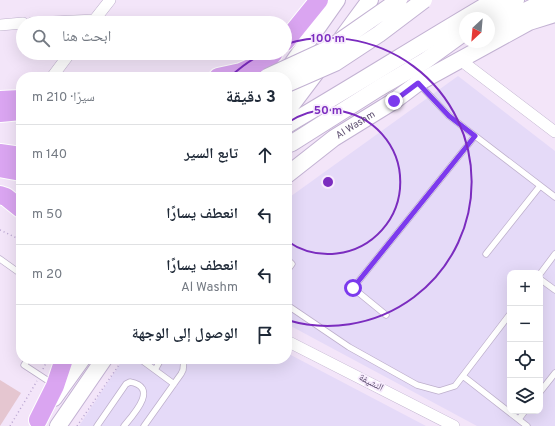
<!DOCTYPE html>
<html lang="ar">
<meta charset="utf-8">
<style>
:root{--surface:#fff;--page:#f6f6f7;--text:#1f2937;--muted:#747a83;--line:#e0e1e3}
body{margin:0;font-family:Overpass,"Noto Naskh Arabic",sans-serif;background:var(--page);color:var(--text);direction:rtl}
.controls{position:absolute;right:12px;bottom:12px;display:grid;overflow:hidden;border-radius:8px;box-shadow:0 4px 16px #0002}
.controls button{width:36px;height:36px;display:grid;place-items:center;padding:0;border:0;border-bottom:1px solid var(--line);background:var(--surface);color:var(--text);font:20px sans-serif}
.compass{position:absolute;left:459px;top:12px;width:36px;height:36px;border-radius:50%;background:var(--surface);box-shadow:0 4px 16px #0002;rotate:206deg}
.stop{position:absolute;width:12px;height:12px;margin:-9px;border:3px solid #7c3aed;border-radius:50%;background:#fff}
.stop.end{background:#7c3aed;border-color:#fff;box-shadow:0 1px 4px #0008}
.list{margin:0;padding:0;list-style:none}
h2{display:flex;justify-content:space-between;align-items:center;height:52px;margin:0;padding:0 16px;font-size:17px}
h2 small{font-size:13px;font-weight:400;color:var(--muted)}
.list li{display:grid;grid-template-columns:26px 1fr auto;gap:12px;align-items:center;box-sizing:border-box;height:60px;padding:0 16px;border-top:1px solid var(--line)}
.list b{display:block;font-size:15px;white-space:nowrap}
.list p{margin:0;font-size:13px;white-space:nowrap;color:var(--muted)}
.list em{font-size:13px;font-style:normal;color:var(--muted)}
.icon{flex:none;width:22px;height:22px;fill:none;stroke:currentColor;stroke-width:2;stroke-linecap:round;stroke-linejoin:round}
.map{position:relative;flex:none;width:555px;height:426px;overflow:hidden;direction:ltr}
.search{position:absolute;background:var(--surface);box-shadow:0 4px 16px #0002;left:16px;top:16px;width:276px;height:44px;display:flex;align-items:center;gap:10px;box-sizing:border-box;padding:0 14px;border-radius:22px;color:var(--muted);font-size:15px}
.panel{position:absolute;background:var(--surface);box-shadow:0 4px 16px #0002;left:16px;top:72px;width:276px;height:292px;border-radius:16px;direction:rtl}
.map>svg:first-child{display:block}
.commercial{fill:#e5daf8;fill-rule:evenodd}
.green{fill:#e5c6d0}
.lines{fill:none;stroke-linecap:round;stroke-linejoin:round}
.lane-casing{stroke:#beb0cc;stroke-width:7}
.street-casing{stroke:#beb0cc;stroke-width:12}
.secondary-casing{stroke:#c3b2d3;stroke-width:18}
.primary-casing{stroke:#fff;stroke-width:20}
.path{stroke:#b8a4d0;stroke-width:1.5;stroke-dasharray:1 3;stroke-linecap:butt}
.lane{stroke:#fff;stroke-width:5.5}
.street{stroke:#fff;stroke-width:11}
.secondary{stroke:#fff;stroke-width:16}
.primary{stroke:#daa5f1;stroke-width:18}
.secondary-bridge-casing{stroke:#c3b2d3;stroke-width:18;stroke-linecap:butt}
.secondary-bridge{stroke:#fff;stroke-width:16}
.route{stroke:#7c3aed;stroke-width:5}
.ring{fill:none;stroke:#7b2cbf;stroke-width:2}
.labels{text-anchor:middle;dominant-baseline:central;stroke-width:3.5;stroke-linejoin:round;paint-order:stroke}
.street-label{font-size:10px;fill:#5c4d6f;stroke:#f7ebfd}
.centre{fill:#7b2cbf;stroke:#f7ebfd;stroke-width:2}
.ring-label{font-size:12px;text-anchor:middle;font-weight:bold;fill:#7b2cbf;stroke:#f7ebfd;stroke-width:3.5;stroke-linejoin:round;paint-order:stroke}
</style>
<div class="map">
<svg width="555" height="426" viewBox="0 0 555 426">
<rect width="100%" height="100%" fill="#f3e5f9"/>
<path class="commercial" d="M458,76L555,151V426H477L287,324V199ZM510,273H540V411H510Z
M287,353L426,426H79L123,359H287Z"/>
<path class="green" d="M0,380L21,393L0,426Z"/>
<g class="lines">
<defs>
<path id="lane" d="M419,84L449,116L555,197
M486,254L540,186
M0,259L21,274
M287,259L292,264L287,271
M540,274L555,254
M540,279L555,290
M287,305L349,347L417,385L439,391L455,386L510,314
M386,315L353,288L475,136
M28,359L24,365L53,384
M140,359L174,384
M155,370L161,359
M463,376L527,426
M540,392L555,373
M519,419L525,411
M97,426L126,384L130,382C159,387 134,414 124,426
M144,426L181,374L183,370L184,359"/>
<path id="street" d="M32,23L95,20
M92,23L110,0
M0,25L23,23
M459,59L555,132
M52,77L70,53
M287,341L454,426"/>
<g id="secondary">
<path d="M486,17L516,0"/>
<path d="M489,29L537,5L555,0"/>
<path d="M342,38L370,0"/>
<path d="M287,71L337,0"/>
<path d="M287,111L321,66"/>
<path d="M287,125C357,84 425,41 495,0"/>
<path d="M287,145L292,143L379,88L425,61L465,32"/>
<path id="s1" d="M287,175L334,138L394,101L418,83L529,22L555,14"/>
<path d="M54,398L82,359"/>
<path d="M58,426L104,359"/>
</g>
<path id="primary" d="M285,42L319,0
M218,77L241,72L268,60L274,53
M0,100L21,99
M0,113L21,111
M0,153L21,156
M0,168L21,172
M0,195L6,197L21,209
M38,420L55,386L64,359"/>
</defs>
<use href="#lane" class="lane-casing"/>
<use href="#street" class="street-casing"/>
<use href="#secondary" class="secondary-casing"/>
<use href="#primary" class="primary-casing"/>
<path class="path" d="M0,230L21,240
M43,369L48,359
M10,426L37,381
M77,426L123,359"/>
<use href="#lane" class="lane"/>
<use href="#street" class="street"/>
<use href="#secondary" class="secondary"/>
<use href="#primary" class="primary"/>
<defs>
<path id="secondary-bridge" d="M267,77L330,48L399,0
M287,84L335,63L379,34L424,0"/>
</defs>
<use href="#secondary-bridge" class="secondary-bridge-casing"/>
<use href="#secondary-bridge" class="secondary-bridge"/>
</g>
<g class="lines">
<path class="route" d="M353,288L475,136L449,116L418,83L394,101"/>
</g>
<g class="ring">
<path d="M287 123A72 72 0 1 1 287 241"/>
<path d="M230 77A144 144 0 0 1 264 53M286 44A144 144 0 1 1 287 320"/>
</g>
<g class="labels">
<g class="street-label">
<text stroke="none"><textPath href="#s1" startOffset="85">Al Washm</textPath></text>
<text transform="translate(371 383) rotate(27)">النشيفة</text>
</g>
</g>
<circle cx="328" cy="182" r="6" class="centre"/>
<g class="ring-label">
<text x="328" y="42">100 m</text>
<text x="328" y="114">50 m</text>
</g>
</svg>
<div class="controls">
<button>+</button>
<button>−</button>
<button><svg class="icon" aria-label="locate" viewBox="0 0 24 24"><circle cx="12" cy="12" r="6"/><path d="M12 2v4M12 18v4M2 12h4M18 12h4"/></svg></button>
<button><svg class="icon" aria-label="layers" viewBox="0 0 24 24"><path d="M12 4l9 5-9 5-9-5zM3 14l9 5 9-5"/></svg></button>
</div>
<svg class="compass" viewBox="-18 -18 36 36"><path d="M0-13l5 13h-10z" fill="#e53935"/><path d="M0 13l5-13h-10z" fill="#747a83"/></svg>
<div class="stop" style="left:353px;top:288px"></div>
<div class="stop end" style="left:394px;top:101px"></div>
<div class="search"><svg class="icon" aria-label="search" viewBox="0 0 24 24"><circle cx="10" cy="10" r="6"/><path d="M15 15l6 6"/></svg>ابحث هنا</div>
<section class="panel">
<h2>3 دقيقة<small>سيرًا · 210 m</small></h2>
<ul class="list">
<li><svg class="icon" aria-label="ahead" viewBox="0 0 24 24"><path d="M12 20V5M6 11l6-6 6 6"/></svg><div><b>تابع السير</b></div><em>140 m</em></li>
<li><svg class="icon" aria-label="left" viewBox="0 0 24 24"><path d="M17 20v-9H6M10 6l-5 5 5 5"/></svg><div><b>انعطف يسارًا</b></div><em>50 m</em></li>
<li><svg class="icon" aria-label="left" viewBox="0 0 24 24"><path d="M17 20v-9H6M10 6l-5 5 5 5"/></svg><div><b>انعطف يسارًا</b><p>Al Washm</p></div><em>20 m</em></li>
<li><svg class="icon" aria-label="arrive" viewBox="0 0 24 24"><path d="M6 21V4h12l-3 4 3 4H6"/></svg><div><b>الوصول إلى الوجهة</b></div></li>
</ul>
</section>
</div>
